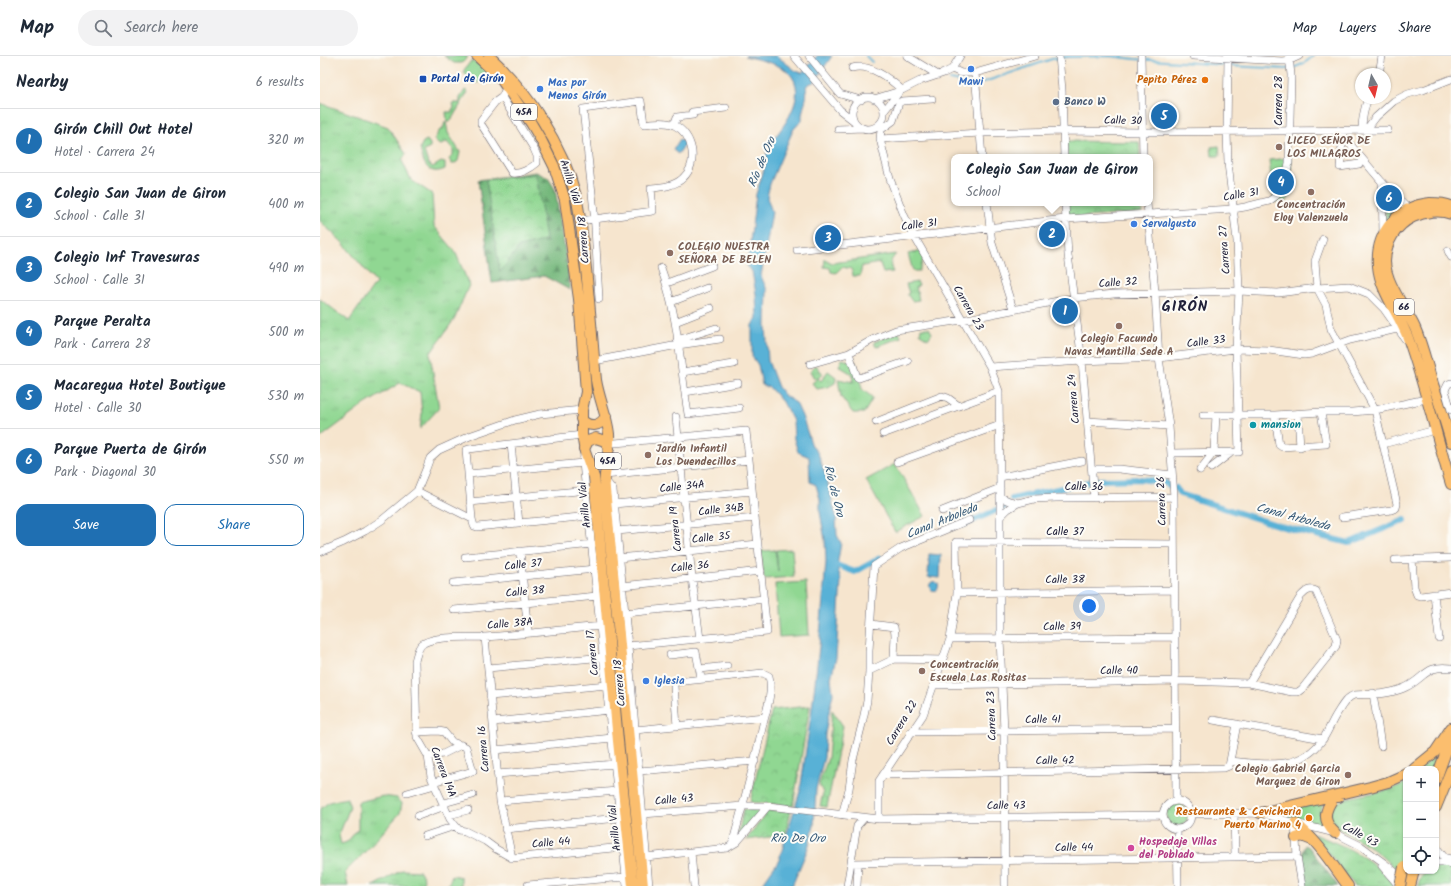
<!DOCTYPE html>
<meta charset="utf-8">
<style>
:root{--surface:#fff;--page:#f2f2f3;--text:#1f2937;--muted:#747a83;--line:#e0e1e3;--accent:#1f6fb2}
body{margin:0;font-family:Kalam,sans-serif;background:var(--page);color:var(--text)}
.controls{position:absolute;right:12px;bottom:12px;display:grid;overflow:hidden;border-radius:8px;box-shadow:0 1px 3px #0004}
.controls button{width:36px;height:36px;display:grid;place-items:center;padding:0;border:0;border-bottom:1px solid var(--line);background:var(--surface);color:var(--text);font:20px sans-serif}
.compass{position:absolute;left:1035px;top:12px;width:36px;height:36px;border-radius:50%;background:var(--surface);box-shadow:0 1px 3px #0004;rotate:172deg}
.you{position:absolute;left:769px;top:550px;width:14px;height:14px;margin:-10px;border:3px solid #fff;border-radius:50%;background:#1a73e8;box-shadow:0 0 0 6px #1a73e833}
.badge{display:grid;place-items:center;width:26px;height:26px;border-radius:50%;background:var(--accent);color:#fff;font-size:13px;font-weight:700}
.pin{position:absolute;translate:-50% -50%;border:2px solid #fff;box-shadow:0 1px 4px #0006}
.popup{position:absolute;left:631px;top:98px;width:202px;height:52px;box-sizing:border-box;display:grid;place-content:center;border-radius:8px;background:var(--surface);filter:drop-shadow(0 1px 3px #0005);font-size:13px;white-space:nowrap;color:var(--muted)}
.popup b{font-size:15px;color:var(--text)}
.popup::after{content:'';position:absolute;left:50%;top:100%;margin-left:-8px;border:8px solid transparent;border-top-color:var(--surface)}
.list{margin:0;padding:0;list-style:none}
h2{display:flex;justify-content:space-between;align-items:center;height:52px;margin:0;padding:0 16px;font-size:17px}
h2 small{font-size:13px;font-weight:400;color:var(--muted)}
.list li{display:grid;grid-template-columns:26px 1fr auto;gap:12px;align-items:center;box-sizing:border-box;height:64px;padding:0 16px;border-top:1px solid var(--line)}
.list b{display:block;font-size:15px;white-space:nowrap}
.list p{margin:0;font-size:13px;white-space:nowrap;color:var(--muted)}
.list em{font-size:13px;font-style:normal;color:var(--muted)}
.actions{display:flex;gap:8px;padding:12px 16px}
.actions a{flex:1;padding:9px 0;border:1px solid var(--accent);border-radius:12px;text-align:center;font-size:14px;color:var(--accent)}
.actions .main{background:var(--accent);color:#fff}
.icon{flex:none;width:22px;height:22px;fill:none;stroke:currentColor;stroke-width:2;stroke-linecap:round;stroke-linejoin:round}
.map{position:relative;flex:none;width:1131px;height:830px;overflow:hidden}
header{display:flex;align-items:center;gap:24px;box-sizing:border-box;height:56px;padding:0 20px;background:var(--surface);border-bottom:1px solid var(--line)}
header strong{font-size:19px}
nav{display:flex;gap:22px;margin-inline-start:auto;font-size:14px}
.search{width:280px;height:36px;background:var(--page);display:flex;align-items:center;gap:10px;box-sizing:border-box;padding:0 14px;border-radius:22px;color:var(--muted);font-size:15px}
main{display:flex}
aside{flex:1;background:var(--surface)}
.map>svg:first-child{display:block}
.grass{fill:url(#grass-tufts);stroke:#597c66}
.forest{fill:url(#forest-firs);stroke:#4b6d5c}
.park{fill:url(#park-crowns);stroke:#597c66}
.garden{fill:url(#garden-dots);stroke:#597c66}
.pitch{fill:#90d792;stroke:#597c66}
.water{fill:#59b1d6;stroke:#3e6a88}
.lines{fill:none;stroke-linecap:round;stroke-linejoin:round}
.stream{stroke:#59b1d6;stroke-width:2}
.canal{stroke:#59b1d6;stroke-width:6}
.minor-casing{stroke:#6c666e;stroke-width:8}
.highway-casing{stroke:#6c666e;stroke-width:12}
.minor{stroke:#fff;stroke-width:7}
.highway{stroke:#fbbe6e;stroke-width:10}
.highway-bridge-casing{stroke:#6c666e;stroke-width:12;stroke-linecap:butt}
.highway-bridge{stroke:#fbbe6e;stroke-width:10}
.shop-dot{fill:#3f7fe0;stroke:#fdfcf7;stroke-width:1.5}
.transit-dot{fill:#1a4fb4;stroke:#fdfcf7;stroke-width:1.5}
.food-dot{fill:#e8710a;stroke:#fdfcf7;stroke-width:1.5}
.service-dot{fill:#5c6f8a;stroke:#fdfcf7;stroke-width:1.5}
.education-dot{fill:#8d6e63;stroke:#fdfcf7;stroke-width:1.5}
.culture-dot{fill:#0f9aa8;stroke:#fdfcf7;stroke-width:1.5}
.hotel-dot{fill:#d1479c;stroke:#fdfcf7;stroke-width:1.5}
.labels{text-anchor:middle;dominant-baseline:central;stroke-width:4;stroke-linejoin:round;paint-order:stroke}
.shield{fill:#fdfcf7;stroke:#646373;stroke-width:1}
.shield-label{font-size:10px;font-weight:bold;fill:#22223b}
.transit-label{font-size:11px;font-weight:bold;fill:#164399;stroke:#fdfcf7;text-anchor:start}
.food-label{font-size:11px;font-weight:bold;fill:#c56008;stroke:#fdfcf7;text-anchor:end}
.shop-label{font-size:11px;font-weight:bold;fill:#366cbe;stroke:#fdfcf7;text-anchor:start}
.street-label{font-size:11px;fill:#22223b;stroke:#fdfcf7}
.service-label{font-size:11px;font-weight:bold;fill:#4e5e75;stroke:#fdfcf7;text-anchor:start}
.education-label{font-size:11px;font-weight:bold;fill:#785e54;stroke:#fdfcf7;text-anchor:start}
.culture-label{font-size:11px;font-weight:bold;fill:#0d838f;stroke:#fdfcf7;text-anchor:start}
.hotel-label{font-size:11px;font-weight:bold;fill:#b23c85;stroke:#fdfcf7;text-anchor:start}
.water-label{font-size:12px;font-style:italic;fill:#385b79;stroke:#fdfcf7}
.district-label{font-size:15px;font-weight:bold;letter-spacing:1px;fill:#22223b;stroke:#fdfcf7}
</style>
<header>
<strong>Map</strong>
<div class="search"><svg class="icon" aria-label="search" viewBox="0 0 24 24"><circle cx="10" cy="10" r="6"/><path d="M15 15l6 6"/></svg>Search here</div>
<nav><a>Map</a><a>Layers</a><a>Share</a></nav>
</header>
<main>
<aside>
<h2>Nearby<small>6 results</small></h2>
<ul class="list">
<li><span class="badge">1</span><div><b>Girón Chill Out Hotel</b><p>Hotel · Carrera 24</p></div><em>320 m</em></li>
<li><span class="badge">2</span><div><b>Colegio San Juan de Giron</b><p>School · Calle 31</p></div><em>400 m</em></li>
<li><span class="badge">3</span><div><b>Colegio Inf Travesuras</b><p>School · Calle 31</p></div><em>490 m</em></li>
<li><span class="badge">4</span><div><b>Parque Peralta</b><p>Park · Carrera 28</p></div><em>500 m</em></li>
<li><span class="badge">5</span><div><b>Macaregua Hotel Boutique</b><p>Hotel · Calle 30</p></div><em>530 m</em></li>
<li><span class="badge">6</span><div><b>Parque Puerta de Girón</b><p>Park · Diagonal 30</p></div><em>550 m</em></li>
</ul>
<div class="actions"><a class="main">Save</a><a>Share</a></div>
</aside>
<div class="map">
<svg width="1131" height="830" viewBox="0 0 1131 830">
<defs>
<pattern id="grass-tufts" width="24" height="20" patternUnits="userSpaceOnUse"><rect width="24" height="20" fill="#90d792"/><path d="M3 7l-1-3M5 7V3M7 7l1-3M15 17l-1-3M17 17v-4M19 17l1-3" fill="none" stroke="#7cb87f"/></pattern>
<pattern id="forest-firs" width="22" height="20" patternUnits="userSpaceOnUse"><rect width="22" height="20" fill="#74b87c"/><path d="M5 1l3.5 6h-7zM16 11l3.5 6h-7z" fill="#5f9567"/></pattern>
<pattern id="park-crowns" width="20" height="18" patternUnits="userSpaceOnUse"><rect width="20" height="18" fill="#90d792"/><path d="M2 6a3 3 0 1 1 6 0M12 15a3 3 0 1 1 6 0" fill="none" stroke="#7cb87f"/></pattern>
<pattern id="garden-dots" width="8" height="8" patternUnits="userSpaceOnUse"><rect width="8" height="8" fill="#90d792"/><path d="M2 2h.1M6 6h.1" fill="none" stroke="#7cb87f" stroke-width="1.8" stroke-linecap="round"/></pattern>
</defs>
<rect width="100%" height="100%" fill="#fdfcf7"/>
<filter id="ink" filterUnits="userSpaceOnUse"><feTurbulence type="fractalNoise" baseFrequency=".025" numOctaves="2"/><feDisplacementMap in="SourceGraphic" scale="8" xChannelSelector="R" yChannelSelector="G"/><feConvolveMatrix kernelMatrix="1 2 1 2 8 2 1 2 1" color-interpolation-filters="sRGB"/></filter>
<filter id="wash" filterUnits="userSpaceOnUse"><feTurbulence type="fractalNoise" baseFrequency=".012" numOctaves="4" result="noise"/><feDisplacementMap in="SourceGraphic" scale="16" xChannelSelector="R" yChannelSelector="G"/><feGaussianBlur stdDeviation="0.9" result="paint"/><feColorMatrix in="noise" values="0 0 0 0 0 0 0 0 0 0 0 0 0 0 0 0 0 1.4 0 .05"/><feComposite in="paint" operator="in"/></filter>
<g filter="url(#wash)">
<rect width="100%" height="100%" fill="#f6e5ce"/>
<path class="grass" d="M124,0H147L148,1L142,7H134Z
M151,5C158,6 168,14 169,21L157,27L144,17V14Z
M145,34L148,36L130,66H127L126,56H132V53L134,52L133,47H140V42Z
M0,47L68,71L86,98L82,105L91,124L112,138L114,170L135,195L149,229L135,262L110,298L119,352L100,373L102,358L100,336L80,327L44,349L0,382V243L29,265L56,227L23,187L0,165Z
M125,66H126L128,77L140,96L138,105L134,108H132L129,103L133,99V93L127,86L121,89L118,88L114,84L119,75L123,73Z
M107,84L110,88V92L104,95L108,108L113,111L121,106L125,107V113C107,121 103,106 100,92L103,86Z
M600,195L604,202L599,215H593L588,198Z
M576,198C570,205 569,208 573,216L563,217L560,207L542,210L540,220H533L532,213L522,211L516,217L511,216L510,212L504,211L505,203L512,207Z
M597,226L599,229L596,231L599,244L592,245L587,238L589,237L586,228Z
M601,272H609L612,277L608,283L600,278Z
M579,276L581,281L556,291L554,286Z
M522,303L536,307L542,333L553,342L544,357H533L521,341L518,323L533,326L532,318L519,310Z
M496,309L503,318L498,322L501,325L508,315L516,321L515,327L508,331L497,333L492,327L498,322H494L490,315Z
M1121,695L1116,713H1100Z
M1086,727V786L1077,815C1064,802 1052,791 1036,782C1027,776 1017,773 1010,766L1011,750C1029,738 1052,739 1072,733C1076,731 1081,729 1086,727Z
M63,740L77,742L82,747L80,757L48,793L25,816L28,830H6L0,828V753L9,746L27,742L30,751L19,779L21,788L27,786L38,773V746Z
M1006,743C999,753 998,762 1004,772L954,756Z
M993,778C1024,789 1052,802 1073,827L1072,830H1035Z
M1121,810L1131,812V830H1098C1100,818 1104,815 1116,815V811Z
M82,814L100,815L104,823L102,830H53Z
M132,819L141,821V830H128Z"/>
<path class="forest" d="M216,116L228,122L235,133L247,207L250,234L224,220L172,227L158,124Z
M985,789L989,791L1018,830H986C983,816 979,801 985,789Z"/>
<path class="park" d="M746,85L819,86L820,101H746Z
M899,90L900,100H892L891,91Z
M971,102L972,138L966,145L954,146L949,104Z
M216,118L226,184L199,191L180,216L166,124Z
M746,147H821L822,157L747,162Z
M490,650L473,750L430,746L452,654Z
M512,654L523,670L507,751L500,750L503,737L499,728L508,702Z
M424,753L442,755L417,782Z
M448,755H471L465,779L426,784Z"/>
<path class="garden" d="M1065,133L1082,151L1074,156L1065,168Z
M846 759a11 11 0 1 1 22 0a11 11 0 1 1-22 0Z"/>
<path class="pitch" d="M575,408L605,460L575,476L546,424Z
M472,493L474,521L444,523L441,495L455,494L458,515L456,494Z
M486,526L489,579L459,581L455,528Z"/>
<path class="water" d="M425,0H457L476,15L482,17L497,0H512L494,26L488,28L486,31C489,43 481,52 482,64L473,74L450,128L447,141L452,156L441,220L447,234L446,269L448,305L458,331L465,340L476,347L482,360L492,390L498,397L507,424L516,460L517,479L521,487L517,510L521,524L516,602L511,622L513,638L510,651L505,678L504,702L496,733L494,770L488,792L472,830H443L445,824L459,804L480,735L493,645L499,591L506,506L505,484L500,456V443L496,429L490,426L489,401L478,396L474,383L473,365L464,348L450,332L442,329L438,309L432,300V269L437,262L436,238L432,215L427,211L436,138L447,104L446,91C462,75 491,37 468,16C458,7 439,4 425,0Z
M360,83L366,87L358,98L353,94Z
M609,498L621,499L620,522L608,521Z
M609.5 530a4.5 4.5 0 1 1 9 0a4.5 4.5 0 1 1-9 0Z"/>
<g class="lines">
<path class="stream" d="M546,0L552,6
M910,10L966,13C977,12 985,8 993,0
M630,24L652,28L661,27L732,3L747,1L790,0L815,3L906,9"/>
<path class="canal" d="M856,432L860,438L960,470L1029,487L1085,464
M692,443L778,424L821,423L846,427L849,429
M683,452L687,448
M645,468L677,454
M511,507L535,516L560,502"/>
</g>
</g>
<g filter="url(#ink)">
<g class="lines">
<defs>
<path id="minor" d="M474,0L520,54L534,65
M489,0L520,38L541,44
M587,0L618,19
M739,0L742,34L744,101
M821,0L823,101
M873,0L962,5L970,4L979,0
M532,12C549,7 570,23 582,34
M632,13L641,17H655L715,0
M655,17L662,101
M1059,18L1062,0
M182,41L214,93L217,100V107C211,112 200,119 192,117L161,68V64L175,46L182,41L187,30
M532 57a16 16 0 1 1 32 0a16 16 0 1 1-32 0Z
M554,43L580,35L600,25L624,17L632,13L640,0
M564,55L580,35
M562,65L560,83L570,123L584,159L594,180L670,311L679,335L680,432V582L684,675L685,830
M354,69L357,61L373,59L372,56L406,52
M518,73L543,72
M562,73L573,65L579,47L582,45L612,43
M1018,74L1062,126L1088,153
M1042,74C1042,63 1044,53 1048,42
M1046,74L1056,61L1074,45L1088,38L1103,34L1131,23
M1023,80L1020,111L1039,108
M560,83L660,77L744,75L822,76L1068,74
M1062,126L1063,178
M667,147L672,187L693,253
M745,147L748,199L762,305L774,442
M827,147L835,236L839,302L849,370L854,441L856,744
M260,165L333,155L331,132C342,131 355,130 363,122C379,107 373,78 354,69C345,65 333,67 324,68L321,45L263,53L274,156L275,171L279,243
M1003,183L995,205L997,232L1006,249L1011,273L1055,354L1077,448L1076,452L1071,454L1022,461
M477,194L745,163L913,153L925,151L949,145L956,140L964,129L969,107L971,19L969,0
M1128,195L1131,201
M341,212C358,258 360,309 368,358L419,352
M347,227L392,210
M351,246L387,232
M355,266L391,252
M357,284L396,272
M529,297L537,321L539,322L588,305
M274,305L358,289L400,283
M490,308L529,297L552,284L576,274L642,264L753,242L794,238L919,235L958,237L997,232L1029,230L1049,238L1064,253L1085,283
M670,311L762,305L839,302L916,293L949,294L984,299L992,298L1030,284L1077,273
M362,316L414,308
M1131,327L1128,328L1125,334L1131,354
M365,336L418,327
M978,358L980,391
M883,359H955L1001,356H1032L1055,354L1106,343
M955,359L959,389L962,391L1006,388L1001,356
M356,361L372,522L380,583
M767,365L849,370
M556,366L622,340L628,342L639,350
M563,378L679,335
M262,379L149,393L146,394L152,463L154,470L157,471L270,460
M295,387L426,375L447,576L308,590
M191,388L199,467
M1063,388L1115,374
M851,397L919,396L916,293L919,235L917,185L908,107L907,76L908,0
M264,399L263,407L303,791L308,807
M577,406L680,369
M891,412L912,396
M772,413H799L852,419
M880,414L894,396L896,359
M148,418L263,407
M285,419L429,404
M680,421L762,405
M285,424L293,434L305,557L329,830
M97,435L152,463
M680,441L689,445L698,447
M150,446L267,434
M294,448L432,435
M622,455L680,432
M680,461L688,453L698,447L714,443L736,442L854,441
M297,475L435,462
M200,495L208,577
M0,496L24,486L45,475L62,464L97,435L106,413L110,402L119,394L152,379L195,364L220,358L262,354
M145,501L273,488
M299,502L438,488
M1092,503L1094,531L1097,539L1101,540L1131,536
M1075,504L1131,502
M133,527L275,513
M302,530L441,515
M637,537L854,534
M1114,538L1119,582
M134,554L277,540
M305,557L444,543
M551,568L574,571L575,579L574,603
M281,570C242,574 204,578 165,581C149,582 118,579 104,587C98,590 97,598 95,605L97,681L108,700L111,721L130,763L139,774L145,775L165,785L176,793L192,802L303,791
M165,581L180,745L192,802
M630,583L855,581
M350,599L376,596L381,622
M168,612L284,601
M380,613L407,610
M549,615L574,603L623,604
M614,629L856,625L929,627L972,636H978L982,633L1016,590L1017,584L996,535C989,532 986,535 981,540L929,627
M1053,637L1061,690
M170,640L287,629
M893,664L1003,683
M173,666L290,654
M357,670L354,630L355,626L443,617L449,620C453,635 447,653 443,668C434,709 423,749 412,789
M315,674L445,661
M96,676L118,675L124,676L132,686L146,691L153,715L113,726
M590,676L855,673
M175,694L292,682
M108,700L123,698L141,689
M910,705C945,708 980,716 1003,683C1008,676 1011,667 1016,659C1021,652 1025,642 1034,639C1050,638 1068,639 1084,632C1104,624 1105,608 1131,612
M319,715L435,705
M177,718L295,708
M563,719L904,712L909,710L910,705L917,668
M87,737L115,729
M843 759a14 14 0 1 1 28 0a14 14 0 1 1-28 0Z
M180,745L297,735
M124,747L153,739
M914,757L915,800
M323,758L423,750H448L559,763L842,759
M871,758L940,757L975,767L1015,777L1041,790L1064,807L1075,816
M129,759L148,754
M522,759L529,733L533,704L542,668L547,645L549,615V595L554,510L581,492L649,464
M98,760L125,750
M559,763V725L603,659L630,583L637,537L636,486L854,488
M975,767L977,800L982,830
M185,773L299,762
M857,773L858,830
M105,780L135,770
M1116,791L1124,801L1131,803
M371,796L374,830
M326,801L407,792L417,786L448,750
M304,802L307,830
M1116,806H1123L1131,808
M532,807L977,800
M1062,810L1079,830
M208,829L306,821
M527,830L537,770L544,762
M537,830L538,807"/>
<path id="highway" d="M157,0L181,23L211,67L221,84L234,110L245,144L259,243L266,336L262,354V379L265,396L274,421L298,685L313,830
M169,0C209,37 242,88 256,140C260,158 262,176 264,194C269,238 272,281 276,324C279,343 287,359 289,378C290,392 287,405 285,419C284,427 285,435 286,443L323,830
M1131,150C1124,147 1117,147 1110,147C1078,150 1055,177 1058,210C1060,235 1079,258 1088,282C1105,330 1116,379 1131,428
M1131,158C1119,153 1104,156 1093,161C1076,169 1065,187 1065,206C1066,228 1086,252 1095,272C1102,288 1106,305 1111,322C1118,343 1125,365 1131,386
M261,363C269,372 280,371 286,360
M264,393L268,385L276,382L285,385L289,392
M1094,713L1115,696L1131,672
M1116,723L1131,682
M1116,751L1131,714
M940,757L1050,731L1068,726L1086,718
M975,767C997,784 1012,808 1028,830
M1015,777C1002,765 1004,755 1014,741H1019
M976,782L982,780L992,784
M1090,830L1094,815"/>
</defs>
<use href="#minor" class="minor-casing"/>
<use href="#highway" class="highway-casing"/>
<use href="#minor" class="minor"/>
<use href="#highway" class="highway"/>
<defs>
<path id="highway-bridge" d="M1080,830L1084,811"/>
</defs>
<use href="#highway-bridge" class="highway-bridge-casing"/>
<use href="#highway-bridge" class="highway-bridge"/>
</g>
</g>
<g class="shop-dot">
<circle cx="651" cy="13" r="4"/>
<circle cx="220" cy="33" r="4"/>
<circle cx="814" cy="168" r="4"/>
<circle cx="326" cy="625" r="4"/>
</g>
<rect class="transit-dot" x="99" y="19" width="8" height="8" rx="2"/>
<g class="food-dot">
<circle cx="885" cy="24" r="4"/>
<circle cx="989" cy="762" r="4"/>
</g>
<circle class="service-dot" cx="736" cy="46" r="4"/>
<g class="education-dot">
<circle cx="959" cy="91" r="4"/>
<circle cx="991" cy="136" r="4"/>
<circle cx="350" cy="197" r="4"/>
<circle cx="799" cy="270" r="4"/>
<circle cx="328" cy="399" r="4"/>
<circle cx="602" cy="615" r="4"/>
<circle cx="1028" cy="719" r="4"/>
</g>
<circle class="culture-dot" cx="933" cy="369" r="4"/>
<circle class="hotel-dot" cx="811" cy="792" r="4"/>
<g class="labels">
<g class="shield">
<rect x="191" y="48" width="26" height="16" rx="3"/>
<rect x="1074" y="243" width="20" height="16" rx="3"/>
<rect x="275" y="397" width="26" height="16" rx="3"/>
</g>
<g class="shield-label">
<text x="204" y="56">45A</text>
<text x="1084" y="251">66</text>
<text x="288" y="405">45A</text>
</g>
<g class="transit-label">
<text x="111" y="23">Portal de Girón</text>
</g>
<g class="food-label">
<text x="877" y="24">Pepito Pérez</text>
<text x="981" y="756">Restaurante &amp; Cevicheria<tspan x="981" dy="13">Puerto Marino 4</tspan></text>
</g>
<g class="shop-label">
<text x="651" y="26" text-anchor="middle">Mawi</text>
<text x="228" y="27">Mas por<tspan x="228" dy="13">Menos Girón</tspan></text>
<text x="822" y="168">Servalgusto</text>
<text x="334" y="625">Iglesia</text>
</g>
<g class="street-label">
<text transform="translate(959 45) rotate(-90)">Carrera 28</text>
<text transform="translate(803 65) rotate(1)">Calle 30</text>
<text transform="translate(250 126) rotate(72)">Anillo Víal</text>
<text transform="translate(921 139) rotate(-10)">Calle 31</text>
<text transform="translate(599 169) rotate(-7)">Calle 31</text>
<text transform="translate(264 184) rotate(-94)">Carrera 18</text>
<text transform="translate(905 194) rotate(-94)">Carrera 27</text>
<text transform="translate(798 227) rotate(-4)">Calle 32</text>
<text transform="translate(648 252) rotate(60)">Carrera 23</text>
<text transform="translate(886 286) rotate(-7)">Calle 33</text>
<text transform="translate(754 343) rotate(-95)">Carrera 24</text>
<text transform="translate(362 431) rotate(-6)">Calle 34A</text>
<text x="764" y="431">Calle 36</text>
<text transform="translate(842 445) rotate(-92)">Carrera 26</text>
<text transform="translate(265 449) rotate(-96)">Anillo Víal</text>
<text transform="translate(401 454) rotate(-6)">Calle 34B</text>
<text transform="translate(356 473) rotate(-96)">Carrera 19</text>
<text x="745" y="476">Calle 37</text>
<text transform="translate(391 482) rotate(-6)">Calle 35</text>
<text transform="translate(203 509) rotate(-6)">Calle 37</text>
<text transform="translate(370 511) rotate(-6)">Calle 36</text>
<text transform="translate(745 524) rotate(-1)">Calle 38</text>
<text transform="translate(205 536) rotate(-5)">Calle 38</text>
<text transform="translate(190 568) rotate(-5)">Calle 38A</text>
<text transform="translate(742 571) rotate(-1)">Calle 39</text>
<text transform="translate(273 597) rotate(-96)">Carrera 17</text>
<text transform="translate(799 615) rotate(-1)">Calle 40</text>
<text transform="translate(300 627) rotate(-95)">Carrera 18</text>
<text transform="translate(672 660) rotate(-92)">Carrera 23</text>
<text transform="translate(723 664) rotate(-1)">Calle 41</text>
<text transform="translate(582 667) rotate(-59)">Carrera 22</text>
<text transform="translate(164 693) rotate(-95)">Carrera 16</text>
<text transform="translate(735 705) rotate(-1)">Calle 42</text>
<text transform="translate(123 716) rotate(69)">Carrera 14A</text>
<text transform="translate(354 744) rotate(-5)">Calle 43</text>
<text transform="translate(686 750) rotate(-1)">Calle 43</text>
<text transform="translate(295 772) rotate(-96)">Anillo Víal</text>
<text transform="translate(1040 779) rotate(29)">Calle 43</text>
<text transform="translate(231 787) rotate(-5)">Calle 44</text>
<text transform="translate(754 792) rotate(-1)">Calle 44</text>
</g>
<g class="service-label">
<text x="744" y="46">Banco W</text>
</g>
<g class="education-label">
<text x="967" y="85">LICEO SEÑOR DE<tspan x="967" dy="13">LOS MILAGROS</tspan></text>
<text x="991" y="149" text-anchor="middle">Concentración<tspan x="991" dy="13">Eloy Valenzuela</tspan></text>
<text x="358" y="191">COLEGIO NUESTRA<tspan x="358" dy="13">SEÑORA DE BELEN</tspan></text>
<text x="799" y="283" text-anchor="middle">Colegio Facundo<tspan x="799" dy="13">Navas Mantilla Sede A</tspan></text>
<text x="336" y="393">Jardín Infantil<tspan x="336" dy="13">Los Duendecillos</tspan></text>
<text x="610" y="609">Concentración<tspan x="610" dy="13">Escuela Las Rositas</tspan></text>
<text x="1020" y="713" text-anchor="end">Colegio Gabriel Garcia<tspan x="1020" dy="13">Marquez de Giron</tspan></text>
</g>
<g class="culture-label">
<text x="941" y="369">mansion</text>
</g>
<g class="hotel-label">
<text x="819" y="786">Hospedaje Villas<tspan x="819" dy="13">del Poblado</tspan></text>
</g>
<g class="water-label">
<text transform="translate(442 106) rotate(-67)">Río de Oro</text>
<text transform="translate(514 435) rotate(76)">Río de Oro</text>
<text transform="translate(973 461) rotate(15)">Canal Arboleda</text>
<text transform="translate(622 465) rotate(-22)">Canal Arboleda</text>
<text x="478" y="782">Rio De Oro</text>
</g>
<g class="district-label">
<text x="865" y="251">GIRÓN</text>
</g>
</g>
</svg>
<div class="controls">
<button>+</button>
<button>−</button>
<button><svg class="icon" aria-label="locate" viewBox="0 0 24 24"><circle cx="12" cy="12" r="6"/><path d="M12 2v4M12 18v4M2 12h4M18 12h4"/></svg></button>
</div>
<svg class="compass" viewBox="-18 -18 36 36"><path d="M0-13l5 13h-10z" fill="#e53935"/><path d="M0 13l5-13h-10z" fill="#747a83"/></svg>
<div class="you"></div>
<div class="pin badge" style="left:745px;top:255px">1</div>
<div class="pin badge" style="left:732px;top:178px">2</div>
<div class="popup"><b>Colegio San Juan de Giron</b>School</div>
<div class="pin badge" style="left:508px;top:182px">3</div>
<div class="pin badge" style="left:961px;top:126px">4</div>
<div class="pin badge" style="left:844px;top:60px">5</div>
<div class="pin badge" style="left:1069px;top:142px">6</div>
</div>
</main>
